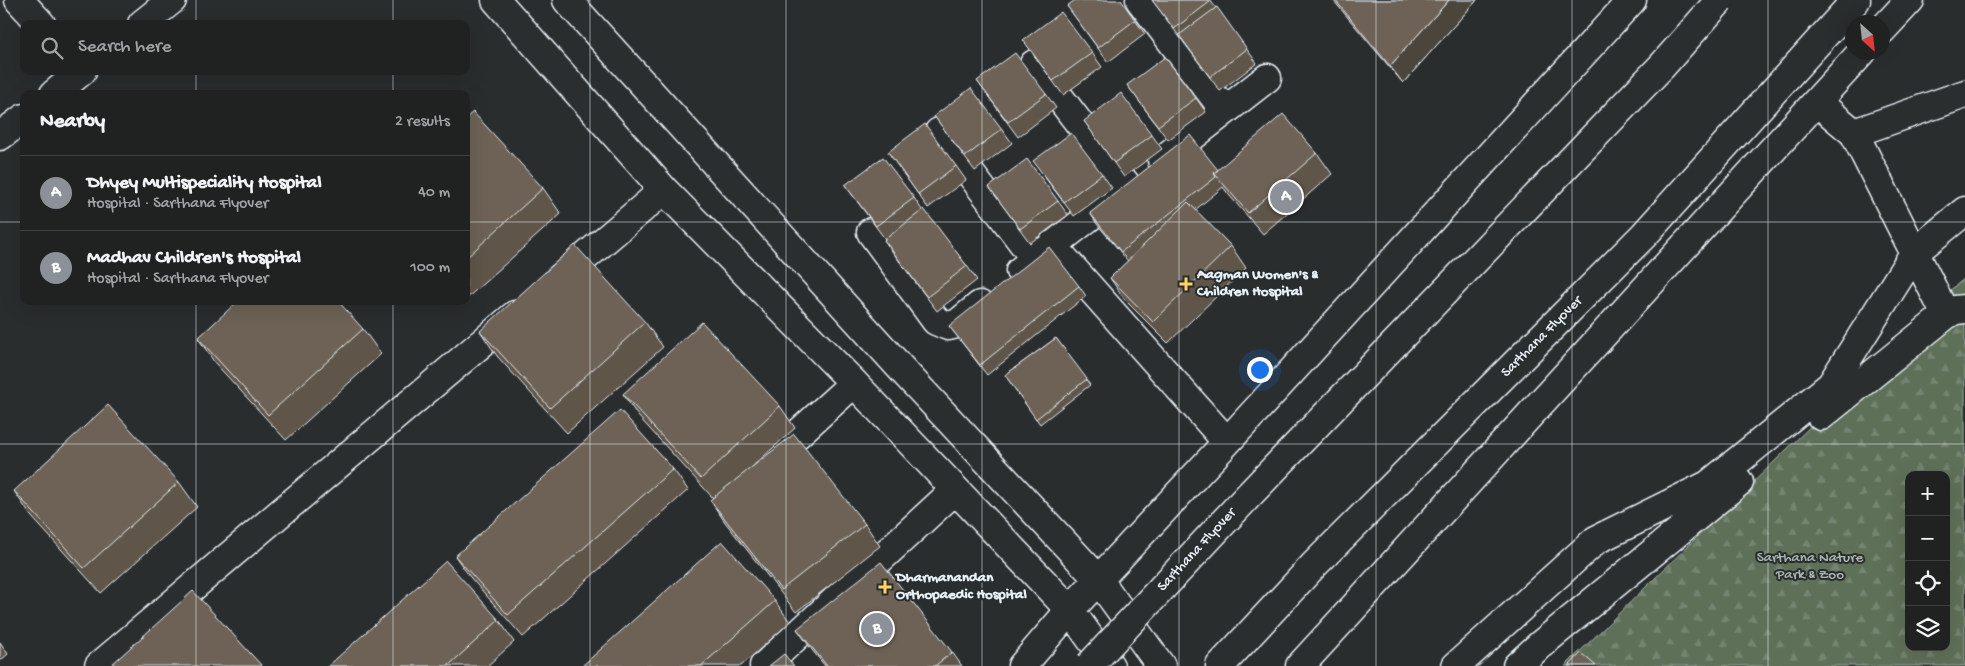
<!DOCTYPE html>
<meta charset="utf-8">
<style>
:root{--surface:#202222;--page:#282a2a;--text:#f1f3f6;--muted:#a2a4a5;--line:#3d3f40;--accent:#8c9099}
body{margin:0;font-family:"Gochi Hand",sans-serif;background:var(--page);color:var(--text)}
.controls{position:absolute;right:15px;bottom:15px;display:grid;overflow:hidden;border-radius:10px;box-shadow:0 5px 20px #0002}
.controls button{width:45px;height:45px;display:grid;place-items:center;padding:0;border:0;border-bottom:1px solid var(--line);background:var(--surface);color:var(--text);font:25px sans-serif}
.compass{position:absolute;left:1845px;top:15px;width:45px;height:45px;border-radius:50%;background:var(--surface);box-shadow:0 5px 20px #0002;rotate:153deg}
.you{position:absolute;left:1259px;top:369px;width:18px;height:18px;margin:-12px;border:4px solid #fff;border-radius:50%;background:#1a73e8;box-shadow:0 0 0 8px #1a73e833}
.badge{display:grid;place-items:center;width:32px;height:32px;border-radius:50%;background:var(--accent);color:#fff;font-size:16px;font-weight:700}
.pin{position:absolute;translate:-50% -50%;border:2px solid #fff;box-shadow:0 1px 5px #0006}
.list{margin:0;padding:0;list-style:none}
h2{display:flex;justify-content:space-between;align-items:center;height:65px;margin:0;padding:0 20px;font-size:21px}
h2 small{font-size:16px;font-weight:400;color:var(--muted)}
.list li{display:grid;grid-template-columns:32px 1fr auto;gap:15px;align-items:center;box-sizing:border-box;height:75px;padding:0 20px;border-top:1px solid var(--line)}
.list b{display:block;font-size:19px;white-space:nowrap}
.list p{margin:0;font-size:16px;white-space:nowrap;color:var(--muted)}
.list em{font-size:16px;font-style:normal;color:var(--muted)}
.icon{flex:none;width:28px;height:28px;fill:none;stroke:currentColor;stroke-width:2;stroke-linecap:round;stroke-linejoin:round}
.map{position:relative;flex:none;width:1965px;height:666px;overflow:hidden}
.search{position:absolute;background:var(--surface);box-shadow:0 5px 20px #0002;left:20px;top:20px;width:450px;height:55px;display:flex;align-items:center;gap:12px;box-sizing:border-box;padding:0 18px;border-radius:10px;color:var(--muted);font-size:19px}
.panel{position:absolute;background:var(--surface);box-shadow:0 5px 20px #0002;left:20px;top:90px;width:450px;height:215px;border-radius:10px}
.map>svg:first-child{display:block}
.forest{fill:url(#forest-firs);stroke:#a3b0a8;fill-rule:evenodd}
.lines{fill:none;stroke-linecap:round;stroke-linejoin:round}
.minor-casing{stroke:#e8f1f8;stroke-width:31}
.major-casing{stroke:#e8f1f8;stroke-width:31}
.minor{stroke:#2a2d2e;stroke-width:28}
.major{stroke:#2a2d2e;stroke-width:28}
.major-bridge-casing{stroke:#e8f1f8;stroke-width:31;stroke-linecap:butt}
.major-bridge{stroke:#2a2d2e;stroke-width:28}
.wall{fill:#5e5448;stroke:#e8f1f8}
.shaded-wall{fill:#4c453b;stroke:#e8f1f8}
.building{fill:#6d6254;stroke:#e8f1f8}
.grid{fill:none;stroke:#e8f1f8;stroke-width:1;stroke-opacity:0.55}
.poi-dot{fill:#ffd166;stroke:#2a2d2e;stroke-width:2}
.labels{text-anchor:middle;dominant-baseline:central;stroke-width:4;stroke-linejoin:round;paint-order:stroke}
.poi-label{font-size:15px;font-weight:bold;fill:#e8f1f8;stroke:#2a2d2e;text-anchor:start}
.street-label{font-size:15px;fill:#e8f1f8;stroke:#2a2d2e}
.park-label{font-size:15px;fill:#aab7b0;stroke:#2a2d2e}
</style>
<div class="map">
<svg width="1965" height="666" viewBox="0 0 1965 666">
<defs>
<pattern id="forest-firs" width="22" height="20" patternUnits="userSpaceOnUse" patternTransform="scale(1.25)"><rect width="22" height="20" fill="#5e7059"/><path d="M5 1l3.5 6h-7zM16 11l3.5 6h-7z" fill="#758572"/></pattern>
</defs>
<rect width="100%" height="100%" fill="#2a2d2e"/>
<filter id="ink" filterUnits="userSpaceOnUse"><feTurbulence type="fractalNoise" baseFrequency=".02" numOctaves="2"/><feDisplacementMap in="SourceGraphic" scale="10" xChannelSelector="R" yChannelSelector="G"/><feConvolveMatrix kernelMatrix="1 2 1 2 8 2 1 2 1" color-interpolation-filters="sRGB"/></filter>
<g filter="url(#ink)">
<path class="forest" d="M1965,278V666H1565L1948,292ZM1909,475H1946V647H1909Z"/>
<g class="lines">
<defs>
<path id="minor" d="M19,0L41,24
M496,0L664,190L854,383L1070,610L1110,666
M567,0L907,375L1098,579L1161,666
M1140,0L1225,111
M142,24L172,0
M1882,30L1910,0
M1034,64L1128,187
M54,94L82,71
M1817,102L1854,133L1946,315
M939,132L1035,259
M1854,133L1965,94
M0,136L24,118
M1162,160L1267,78
M871,232L936,321L948,326L957,324L980,305
M1052,245L1227,442
M1020,271L1120,193
M558,280L664,190
M1821,416L1946,315L1955,310L1965,309
M768,461L854,383
M99,666L515,315
M764,666L955,490
M1022,666L1070,610L1227,442L1632,0
M1300,666L1862,52
M1456,666L1596,540L1708,485L1831,385L1915,252L1965,211
M1517,666L1540,645L1739,482"/>
<path id="major" d="M1220,666L1313,566L1644,235L1856,0"/>
</defs>
<use href="#minor" class="minor-casing"/>
<use href="#major" class="major-casing"/>
<use href="#minor" class="minor"/>
<use href="#major" class="major"/>
<defs>
<path id="major-bridge" d="M1089,666L1249,495L1662,66L1720,0"/>
</defs>
<use href="#major-bridge" class="major-bridge-casing"/>
<use href="#major-bridge" class="major-bridge"/>
</g>
<path class="wall" d="M1152,0H1210L1257,63L1220,91Z
M1333,0H1477L1403,83Z
M1067,6L1135,20L1145,34L1108,62Z
M1092,53L1102,67L1063,95L1033,54Z
M977,81L1046,94L1056,108L1018,137Z
M1127,85L1196,98L1206,112L1168,140Z
M934,116L1002,129L1012,143L975,171Z
M466,118L543,188L561,214L466,299Z
M1084,121L1152,135L1162,149L1124,177Z
M888,152L956,166L966,180L928,208Z
M1317,153L1332,174L1263,234L1229,195L1223,187L1195,210L1231,246L1246,268L1168,343L1125,300L1110,278L1128,261L1097,224L1090,213L1218,170Z
M1102,174L1112,188L1074,216L1043,175Z
M845,185L914,198L922,210L967,266L977,280L937,311L894,254L884,240L885,239Z
M989,187L1058,201L1068,215L1030,243Z
M1079,286L1086,296L987,375L949,326Z
M645,322L663,347L567,433L497,356L480,331Z
M363,329L381,354L286,440L215,363L198,338Z
M1056,338L1090,385L1040,424L1005,375Z
M623,394L780,406L795,428L752,467L865,524L880,546L796,612L725,522L710,500L713,498L638,416Z
M673,469L688,490L523,637L470,577L455,556Z
M179,482L197,507L101,593L31,516L14,491Z
M775,601L790,622L741,666H582Z
M499,620L514,642L487,666H328Z
M797,629L952,652L962,666H825L812,650Z
M0,642L8,654L0,661Z"/>
<path class="shaded-wall" d="M1449,0H1477L1403,83L1390,66Z"/>
<path class="building" d="M1075,0H1121L1135,20L1098,48L1067,6Z
M1152,0H1210L1211,1L1174,29Z
M1335,0H1449L1390,66Z
M1217,7L1247,49L1210,77L1179,35Z
M1061,12L1092,53L1053,81L1023,40Z
M1015,53L1046,94L1008,122L977,81Z
M1165,57L1196,98L1158,126L1127,85Z
M971,88L1002,129L965,157L934,116Z
M1121,93L1152,135L1114,163L1084,121Z
M473,112L543,188L466,258V118Z
M1283,114L1317,153L1248,213L1214,173Z
M925,124L956,166L918,194L888,152Z
M1071,133L1102,174L1064,202L1033,161Z
M1190,135L1218,170L1214,173L1216,177L1121,252L1090,213Z
M883,157L914,198L876,226L845,185Z
M1027,159L1058,201L1020,229L989,187Z
M1188,202L1231,246L1153,322L1110,278Z
M924,209L967,266L927,297L884,240Z
M575,245L645,322L550,408L480,331Z
M1049,247L1079,286L980,365L949,326Z
M238,301H338L363,329L268,415L198,338Z
M702,322L780,406L701,479L623,394Z
M1056,338L1087,379L1036,419L1005,375Z
M108,405L179,482L84,568L14,491Z
M620,410L673,469L508,615L455,556Z
M794,434L865,524L781,590L710,500Z
M722,541L775,601L701,666H582Z
M446,561L499,620L448,666H328Z
M881,562L952,652L935,666H827L797,629Z
M193,591L262,666H110Z
M1581,653L1596,666H1569Z
M784,654L794,666H769Z"/>
</g>
<path class="grid" d="M196,0V24M393,0V24M590,0V666M786,0V666M982,0V666M1179,0V666M1376,0V666M1572,0V666M1768,0V666M196,71V94M393,71V94M0,222H24M466,222H1965M196,301V666M393,301V666M0,444H1965"/>
<g class="poi-dot">
<path d="M1183.5 276.5h5v5h5v5h-5v5h-5v-5h-5v-5h5z"/>
<path d="M882.5 579.5h5v5h5v5h-5v5h-5v-5h-5v-5h5z"/>
</g>
<g class="labels">
<g class="poi-label">
<text x="1197" y="275">Aagman Women's &amp;<tspan x="1197" dy="17">Children Hospital</tspan></text>
<text x="896" y="578">Dharmanandan<tspan x="896" dy="17">Orthopaedic Hospital</tspan></text>
</g>
<g class="street-label">
<text transform="translate(1542 337) rotate(-45)">Sarthana Flyover</text>
<text transform="translate(1197 550) rotate(-47)">Sarthana Flyover</text>
</g>
<g class="park-label">
<text x="1810" y="558">Sarthana Nature<tspan x="1810" dy="17">Park &amp; Zoo</tspan></text>
</g>
</g>
</svg>
<div class="controls">
<button>+</button>
<button>−</button>
<button><svg class="icon" aria-label="locate" viewBox="0 0 24 24"><circle cx="12" cy="12" r="6"/><path d="M12 2v4M12 18v4M2 12h4M18 12h4"/></svg></button>
<button><svg class="icon" aria-label="layers" viewBox="0 0 24 24"><path d="M12 4l9 5-9 5-9-5zM3 14l9 5 9-5"/></svg></button>
</div>
<svg class="compass" viewBox="-18 -18 36 36"><path d="M0-13l5 13h-10z" fill="#e53935"/><path d="M0 13l5-13h-10z" fill="#a2a4a5"/></svg>
<div class="you"></div>
<div class="pin badge" style="left:1286px;top:197px">A</div>
<div class="pin badge" style="left:877px;top:629px">B</div>
<div class="search"><svg class="icon" aria-label="search" viewBox="0 0 24 24"><circle cx="10" cy="10" r="6"/><path d="M15 15l6 6"/></svg>Search here</div>
<section class="panel">
<h2>Nearby<small>2 results</small></h2>
<ul class="list">
<li><span class="badge">A</span><div><b>Dhyey Multispeciality Hospital</b><p>Hospital · Sarthana Flyover</p></div><em>40 m</em></li>
<li><span class="badge">B</span><div><b>Madhav Children's Hospital</b><p>Hospital · Sarthana Flyover</p></div><em>100 m</em></li>
</ul>
</section>
</div>
